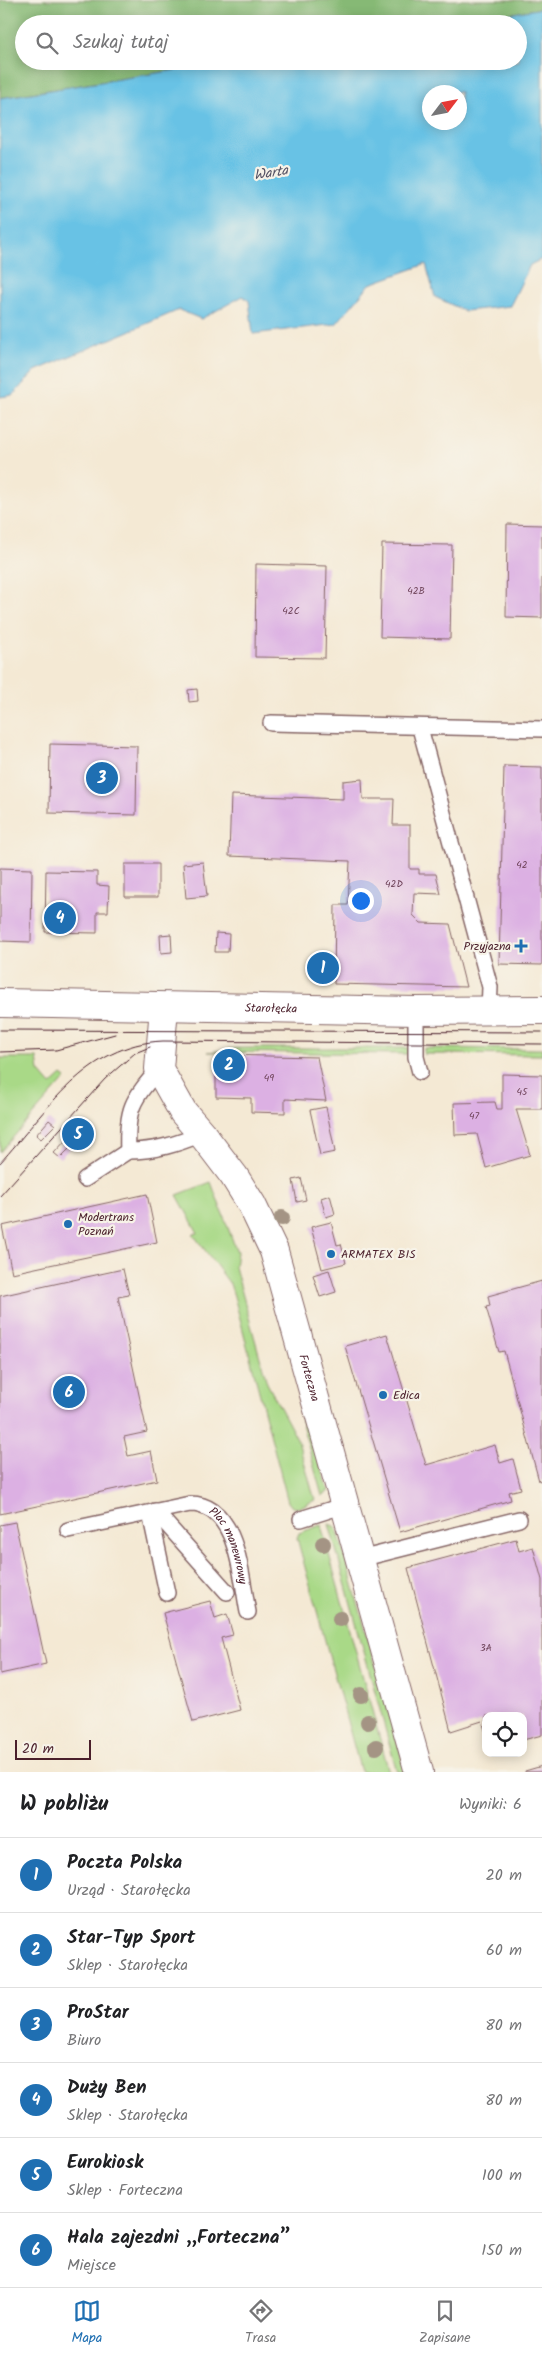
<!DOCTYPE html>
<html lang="pl">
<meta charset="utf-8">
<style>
:root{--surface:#fff;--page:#f2f2f2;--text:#202124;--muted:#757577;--line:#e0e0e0;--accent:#1f6fb2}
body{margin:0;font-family:Kalam,sans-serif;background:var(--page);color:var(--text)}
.controls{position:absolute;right:15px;bottom:15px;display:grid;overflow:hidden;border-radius:10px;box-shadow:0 2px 12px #0003}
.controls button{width:45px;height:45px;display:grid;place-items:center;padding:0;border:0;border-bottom:1px solid var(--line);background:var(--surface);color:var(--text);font:25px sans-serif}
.compass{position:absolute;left:422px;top:85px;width:45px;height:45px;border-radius:50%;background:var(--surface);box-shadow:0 2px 12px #0003;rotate:58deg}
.scale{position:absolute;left:15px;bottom:12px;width:76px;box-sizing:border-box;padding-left:5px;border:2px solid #4a1f2b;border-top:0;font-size:14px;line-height:18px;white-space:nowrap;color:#4a1f2b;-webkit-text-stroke:4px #f7f3e8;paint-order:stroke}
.you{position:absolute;left:360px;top:900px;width:18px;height:18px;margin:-12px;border:4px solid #fff;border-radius:50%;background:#1a73e8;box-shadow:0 0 0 8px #1a73e833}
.badge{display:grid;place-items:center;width:32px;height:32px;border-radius:50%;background:var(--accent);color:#fff;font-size:16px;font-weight:700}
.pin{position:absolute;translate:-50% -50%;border:2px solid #fff;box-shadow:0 1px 5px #0006}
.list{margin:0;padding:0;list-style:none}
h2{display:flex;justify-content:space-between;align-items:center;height:65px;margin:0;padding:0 20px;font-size:21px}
h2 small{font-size:16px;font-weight:400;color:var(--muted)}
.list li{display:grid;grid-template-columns:32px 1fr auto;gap:15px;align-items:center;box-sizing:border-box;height:75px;padding:0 20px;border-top:1px solid var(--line)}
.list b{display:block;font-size:19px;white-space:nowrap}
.list p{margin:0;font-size:16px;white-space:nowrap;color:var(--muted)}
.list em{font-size:16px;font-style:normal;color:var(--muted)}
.icon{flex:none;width:28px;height:28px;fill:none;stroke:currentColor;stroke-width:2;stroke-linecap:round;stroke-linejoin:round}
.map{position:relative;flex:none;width:542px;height:1772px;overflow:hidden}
.search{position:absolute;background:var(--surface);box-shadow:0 2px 12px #0003;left:15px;right:15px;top:15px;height:55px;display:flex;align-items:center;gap:12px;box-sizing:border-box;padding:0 18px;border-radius:28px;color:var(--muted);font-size:19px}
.sheet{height:515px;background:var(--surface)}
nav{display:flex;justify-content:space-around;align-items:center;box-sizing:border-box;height:70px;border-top:1px solid var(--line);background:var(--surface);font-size:14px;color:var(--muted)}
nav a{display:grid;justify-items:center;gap:2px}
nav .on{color:var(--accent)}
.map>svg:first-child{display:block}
.green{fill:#a9d987;stroke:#7a7c59}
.forest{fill:#86b974;stroke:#686c50}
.water{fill:#67c2e5;stroke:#587088;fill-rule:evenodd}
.building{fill:#dcb0e3}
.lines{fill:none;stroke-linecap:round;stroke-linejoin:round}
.lane-casing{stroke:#866666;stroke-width:18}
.street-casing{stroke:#866666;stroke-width:30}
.secondary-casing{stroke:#866666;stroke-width:30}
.lane{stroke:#fff;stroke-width:15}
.street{stroke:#fff;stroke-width:28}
.secondary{stroke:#fff;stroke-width:28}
.tram{stroke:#4a1f2b;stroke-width:1}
.tree{fill:#a49484}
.poi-dot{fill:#1f6fb2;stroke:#f7f3e8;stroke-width:2}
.labels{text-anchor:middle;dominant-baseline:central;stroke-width:4.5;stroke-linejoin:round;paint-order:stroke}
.number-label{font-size:10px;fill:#6e4359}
.poi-label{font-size:12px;fill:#4a1f2b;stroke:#f7f3e8;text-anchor:start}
.street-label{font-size:12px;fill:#4a1f2b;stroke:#f7f3e8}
.water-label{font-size:14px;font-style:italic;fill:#535063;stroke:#f7f3e8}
</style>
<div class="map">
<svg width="542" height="1772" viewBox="0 0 542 1772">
<rect width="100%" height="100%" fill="#f7f3e8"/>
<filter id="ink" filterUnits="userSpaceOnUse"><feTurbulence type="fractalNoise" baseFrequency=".02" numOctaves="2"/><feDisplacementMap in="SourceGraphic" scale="10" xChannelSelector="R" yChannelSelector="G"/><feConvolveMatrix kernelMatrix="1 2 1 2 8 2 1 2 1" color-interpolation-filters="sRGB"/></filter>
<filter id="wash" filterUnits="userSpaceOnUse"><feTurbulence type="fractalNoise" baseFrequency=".0096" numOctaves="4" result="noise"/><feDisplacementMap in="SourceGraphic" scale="20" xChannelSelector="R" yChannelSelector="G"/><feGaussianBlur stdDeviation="1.12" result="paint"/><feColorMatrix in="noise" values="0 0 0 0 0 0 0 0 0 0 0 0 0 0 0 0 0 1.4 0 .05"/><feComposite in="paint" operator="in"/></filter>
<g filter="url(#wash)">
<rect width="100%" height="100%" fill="#f4e9d4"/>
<path class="green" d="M237,1048H408L409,1054L208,1052Z
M424,1048L542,1049V1055L424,1054Z
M0,1058H37L39,1071L51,1085L62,1075L66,1078L0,1152Z
M211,1182L237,1252L235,1267L267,1383L298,1441L315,1500L298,1508L292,1507L288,1502L234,1296L230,1284L193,1234L198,1233L177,1195Z
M302,1418L312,1436L329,1491L322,1496L301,1420Z
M329,1524L334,1526L338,1532L406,1772H397Z
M321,1525L389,1772H361L297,1538L299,1533Z"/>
<path class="forest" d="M0,0H542V8L451,24H24V61H232L0,98Z"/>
<path class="water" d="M542,8V259L530,265L510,306L465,311L435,297L426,264L370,284L336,324L253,334L249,301L243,296L201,319L179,310L35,371L13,395L0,397V98L232,61H518V24H451ZM430,92H460V122H430Z"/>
<g id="blocks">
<path class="building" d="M507,524L542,525V618L506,617Z
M382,544L452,545L450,639L380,637Z
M256,564L327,566L325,658L255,657Z
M197,689L198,701L189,702L188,690Z
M50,744L137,746L136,815L49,813Z
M504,766L542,767V965L499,964Z
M362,779L363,799H394L393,825H410V869H419V874H436L441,894L414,893L413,915L421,923L450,924L466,987L334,984L335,905H348L350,861L229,856L231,795L343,799V781Z
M203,862L207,896L186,898L183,864Z
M125,864H158V897H125Z
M0,868L32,869L31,942L0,941Z
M46,871L97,872V885L109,886L108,912H97V933L45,932Z
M216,933L229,934L228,952H215Z
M171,934L172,952L161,953L160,935Z
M221,1055L317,1057L326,1101L285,1099V1113L251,1112V1098L216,1097V1060Z
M502,1074L542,1075V1109H516L530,1155L486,1168L477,1134L455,1135L454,1103L495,1102L497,1109H502Z
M326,1107L335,1152L320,1155L310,1110Z
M49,1120L55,1125L41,1139L36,1135Z
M80,1125L87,1131L60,1158L54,1153Z
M301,1178L306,1200L297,1202L293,1180Z
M147,1194L157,1242L12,1273L2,1226Z
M330,1195L335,1214L326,1217L321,1198Z
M331,1222L337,1245L341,1244L346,1263L322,1269L311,1227Z
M123,1269L129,1295L118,1297L147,1432L124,1437L128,1456L151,1451L157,1480L0,1514V1296Z
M329,1270L336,1292L320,1297L313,1275Z
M542,1281V1480L539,1481L504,1351L499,1352L486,1307L490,1306L488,1296Z
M387,1334L426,1465L495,1445L500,1463L513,1459L521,1489L509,1492L511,1500L400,1532L345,1346Z
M15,1522L46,1664L0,1674V1525Z
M516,1539L519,1551L533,1547L542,1580V1735L523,1740V1716H486V1733L482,1721L451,1731L408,1568Z
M210,1601L215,1618L227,1614L233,1635L221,1638L240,1710L193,1722L163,1613Z
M542,1766V1772H525V1771Z"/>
</g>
</g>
<g filter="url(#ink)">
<use href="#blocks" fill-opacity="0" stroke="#866666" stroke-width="1"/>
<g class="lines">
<defs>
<g id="lane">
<path d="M271,723L542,729"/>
<path d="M420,728L490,987L489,1011"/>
<path d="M416,1011V1057L420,1072"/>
<path d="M159,1069C132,1100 126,1109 128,1151C156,1151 177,1144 202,1134"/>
<path d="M85,1179L128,1151"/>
<path d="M155,1511L227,1592"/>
<path d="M150,1513L167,1593"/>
<path d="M301,1519L345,1505"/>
<path id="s1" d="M68,1530L190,1504C238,1504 241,1577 248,1612"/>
<path d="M360,1559L519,1519"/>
</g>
<g id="street">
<path id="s2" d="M164,1007L159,1069L183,1112L202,1134L234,1176L252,1205L274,1251L419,1772"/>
</g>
<g id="secondary">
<path id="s3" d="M0,1003L416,1011L542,1010"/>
</g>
</defs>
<use href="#lane" class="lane-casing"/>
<use href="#street" class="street-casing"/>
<use href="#secondary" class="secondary-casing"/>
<use href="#lane" class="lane"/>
<use href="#street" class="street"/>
<use href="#secondary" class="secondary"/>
<path class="tram" d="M0,1030L542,1032
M0,1052L56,1050L115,1034
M0,1163C47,1111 86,1044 163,1041L542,1044
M0,1196L105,1079L135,1053L150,1047"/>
</g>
<g class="tree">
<circle cx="282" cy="1218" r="8"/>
<circle cx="323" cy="1544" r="8"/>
<circle cx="340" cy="1619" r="8"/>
<circle cx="361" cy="1695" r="8"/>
<circle cx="368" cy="1722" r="8"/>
<circle cx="376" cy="1747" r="8"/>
</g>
</g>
<g class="poi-dot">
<path d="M518.5 938.5h5v5h5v5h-5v5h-5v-5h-5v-5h5z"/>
<circle cx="68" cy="1224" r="5"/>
<circle cx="331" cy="1254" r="5"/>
<circle cx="383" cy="1395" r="5"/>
</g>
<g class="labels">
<g class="number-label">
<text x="416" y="591">42B</text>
<text x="291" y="611">42C</text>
<text x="522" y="865">42</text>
<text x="394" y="884">42D</text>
<text x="269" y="1078">49</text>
<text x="522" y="1092">45</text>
<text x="474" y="1116">47</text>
<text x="486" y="1648">3A</text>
</g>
<g class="poi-label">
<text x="511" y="946" text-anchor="end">Przyjazna</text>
<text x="78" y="1217">Modertrans<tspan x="78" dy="14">Poznań</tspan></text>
<text x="341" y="1254">ARMATEX BIS</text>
<text x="393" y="1395">Edica</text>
</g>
<g class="street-label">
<text stroke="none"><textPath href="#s3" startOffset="271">Starołęcka</textPath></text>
<text stroke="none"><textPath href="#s2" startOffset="410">Forteczna</textPath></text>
<text stroke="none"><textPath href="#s1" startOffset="188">Plac manewrowy</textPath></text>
</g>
<g class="water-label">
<text transform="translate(271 173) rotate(-9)">Warta</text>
</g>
</g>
</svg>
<div class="controls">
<button><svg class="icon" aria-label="locate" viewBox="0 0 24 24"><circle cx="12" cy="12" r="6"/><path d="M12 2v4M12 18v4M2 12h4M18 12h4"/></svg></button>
</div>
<svg class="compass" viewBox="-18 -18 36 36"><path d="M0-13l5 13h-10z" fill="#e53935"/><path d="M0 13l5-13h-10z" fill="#757577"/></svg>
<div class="scale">20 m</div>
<div class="you"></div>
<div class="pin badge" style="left:323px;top:968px">1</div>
<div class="pin badge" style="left:229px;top:1065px">2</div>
<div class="pin badge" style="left:102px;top:778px">3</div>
<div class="pin badge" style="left:60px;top:918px">4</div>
<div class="pin badge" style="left:78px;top:1134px">5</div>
<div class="pin badge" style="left:69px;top:1392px">6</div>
<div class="search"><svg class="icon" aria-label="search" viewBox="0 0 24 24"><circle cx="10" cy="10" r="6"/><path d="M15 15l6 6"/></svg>Szukaj tutaj</div>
</div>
<section class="sheet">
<h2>W pobliżu<small>Wyniki: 6</small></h2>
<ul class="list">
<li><span class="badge">1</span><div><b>Poczta Polska</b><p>Urząd · Starołęcka</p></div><em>20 m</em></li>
<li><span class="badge">2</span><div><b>Star-Typ Sport</b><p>Sklep · Starołęcka</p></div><em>60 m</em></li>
<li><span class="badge">3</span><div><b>ProStar</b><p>Biuro</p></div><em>80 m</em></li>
<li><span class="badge">4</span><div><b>Duży Ben</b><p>Sklep · Starołęcka</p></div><em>80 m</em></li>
<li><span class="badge">5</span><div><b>Eurokiosk</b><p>Sklep · Forteczna</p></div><em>100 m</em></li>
<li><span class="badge">6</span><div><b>Hala zajezdni „Forteczna”</b><p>Miejsce</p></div><em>150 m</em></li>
</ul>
</section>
<nav>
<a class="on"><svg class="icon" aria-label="map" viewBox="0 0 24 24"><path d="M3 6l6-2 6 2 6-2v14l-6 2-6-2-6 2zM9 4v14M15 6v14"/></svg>Mapa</a>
<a><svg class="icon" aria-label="directions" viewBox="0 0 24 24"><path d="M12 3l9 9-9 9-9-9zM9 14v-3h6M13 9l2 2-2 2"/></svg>Trasa</a>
<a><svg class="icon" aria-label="saved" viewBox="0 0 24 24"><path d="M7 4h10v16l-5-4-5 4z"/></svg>Zapisane</a>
</nav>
